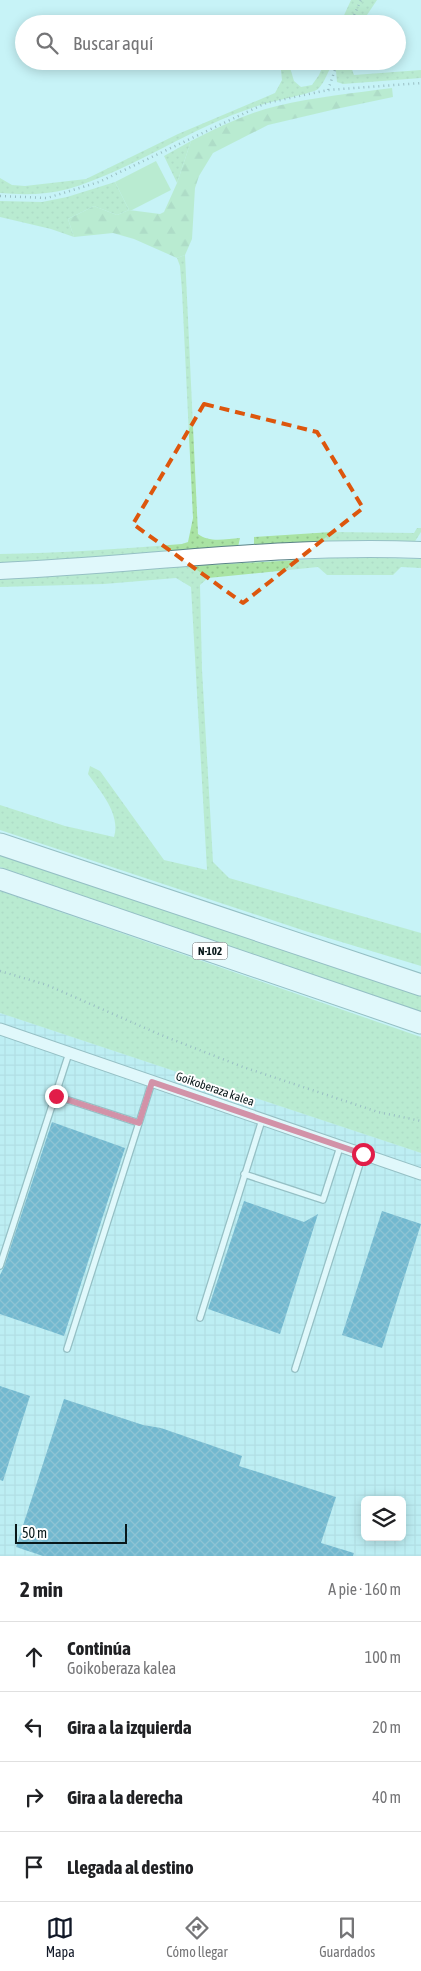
<!DOCTYPE html>
<html lang="es">
<meta charset="utf-8">
<style>
:root{--surface:#fff;--page:#f2f2f2;--text:#202124;--muted:#757577;--line:#e0e0e0;--accent:#111827}
body{margin:0;font-family:"Asap Condensed",sans-serif;background:var(--page);color:var(--text)}
.controls{position:absolute;right:15px;bottom:15px;display:grid;overflow:hidden;border-radius:8px;box-shadow:0 2px 12px #0003}
.controls button{width:45px;height:45px;display:grid;place-items:center;padding:0;border:0;border-bottom:1px solid var(--line);background:var(--surface);color:var(--text);font:25px sans-serif}
.scale{position:absolute;left:15px;bottom:12px;width:112px;box-sizing:border-box;padding-left:5px;border:2px solid #08181a;border-top:0;font-size:14px;line-height:18px;white-space:nowrap;color:#08181a;-webkit-text-stroke:4px #fff;paint-order:stroke}
.stop{position:absolute;width:15px;height:15px;margin:-11px;border:4px solid #e11d48;border-radius:50%;background:#fff}
.stop.end{background:#e11d48;border-color:#fff;box-shadow:0 1px 5px #0008}
.list{margin:0;padding:0;list-style:none}
h2{display:flex;justify-content:space-between;align-items:center;height:65px;margin:0;padding:0 20px;font-size:21px}
h2 small{font-size:16px;font-weight:400;color:var(--muted)}
.list li{display:grid;grid-template-columns:32px 1fr auto;gap:15px;align-items:center;box-sizing:border-box;height:70px;padding:0 20px;border-top:1px solid var(--line)}
.list b{display:block;font-size:19px;white-space:nowrap}
.list p{margin:0;font-size:16px;white-space:nowrap;color:var(--muted)}
.list em{font-size:16px;font-style:normal;color:var(--muted)}
.icon{flex:none;width:28px;height:28px;fill:none;stroke:currentColor;stroke-width:2;stroke-linecap:round;stroke-linejoin:round}
.map{position:relative;flex:none;width:421px;height:1556px;overflow:hidden}
.search{position:absolute;background:var(--surface);box-shadow:0 2px 12px #0003;left:15px;right:15px;top:15px;height:55px;display:flex;align-items:center;gap:12px;box-sizing:border-box;padding:0 18px;border-radius:28px;color:var(--muted);font-size:19px}
.sheet{height:345px;background:var(--surface)}
nav{display:flex;justify-content:space-around;align-items:center;box-sizing:border-box;height:70px;border-top:1px solid var(--line);background:var(--surface);font-size:14px;color:var(--muted)}
nav a{display:grid;justify-items:center;gap:2px}
nav .on{color:var(--accent)}
.map>svg:first-child{display:block}
.industrial{fill:url(#industrial-grid);fill-rule:evenodd}
.grass{fill:url(#grass-dots)}
.forest{fill:url(#forest-firs)}
.garden{fill:#a9e3a3}
.building{fill:url(#building-cross-hatch)}
.lines{fill:none;stroke-linecap:round;stroke-linejoin:round}
.lane-casing{stroke:#5a8387;stroke-width:8}
.street-casing{stroke:#5a8387;stroke-width:13}
.secondary-casing{stroke:#5a8387;stroke-width:18}
.highway-casing{stroke:#5a8387;stroke-width:23}
.path{stroke:#638083;stroke-width:2.5;stroke-dasharray:1 4;stroke-linecap:butt}
.lane{stroke:#fff;stroke-width:5.5}
.street{stroke:#fff;stroke-width:11}
.secondary{stroke:#fff;stroke-width:16}
.highway{stroke:#fff;stroke-width:21}
.route{stroke:#e11d48;stroke-width:6}
.marked{fill:none;stroke:#dd560d;stroke-width:4;stroke-dasharray:10 6;stroke-linejoin:round}
.labels{text-anchor:middle;dominant-baseline:central;stroke-width:4;stroke-linejoin:round;paint-order:stroke}
.shield{fill:#fff;stroke:#525d5f;stroke-width:1}
.shield-label{font-size:11px;font-weight:bold;fill:#08181a}
.street-label{font-size:12px;fill:#08181a;stroke:#fff}
</style>
<div class="map">
<svg width="421" height="1556" viewBox="0 0 421 1556">
<defs>
<pattern id="industrial-grid" width="8" height="8" patternUnits="userSpaceOnUse" patternTransform="scale(1.25)"><rect width="8" height="8" fill="#b2e8ee"/><path d="M0 4h8M4 0v8" fill="none" stroke="#98c6cc"/></pattern>
<pattern id="grass-dots" width="8" height="8" patternUnits="userSpaceOnUse" patternTransform="scale(1.25)"><rect width="8" height="8" fill="#a9e3a3"/><path d="M2 2h.1M6 6h.1" fill="none" stroke="#90c28c" stroke-width="1.8" stroke-linecap="round"/></pattern>
<pattern id="forest-firs" width="22" height="20" patternUnits="userSpaceOnUse" patternTransform="scale(1.25)"><rect width="22" height="20" fill="#a9e3a3"/><path d="M5 1l3.5 6h-7zM16 11l3.5 6h-7z" fill="#90c28c"/></pattern>
<pattern id="building-cross-hatch" width="8" height="8" patternUnits="userSpaceOnUse" patternTransform="scale(1.25)"><rect width="8" height="8" fill="#0c729e"/><path d="M0 0l8 8M0 8l8-8" fill="none" stroke="#478ba8"/></pattern>
</defs>
<rect width="100%" height="100%" fill="#c7f3f7"/>
<path class="industrial" d="M0,1013L421,1153V1556H0ZM365,1500H402V1537H365Z"/>
<path class="grass" d="M351,0H377L361,24H340Z
M280,61H288L294,81L301,87L312,85L319,75L325,61H349L354,75L421,70V78L343,84L337,82L336,71L330,69C326,76 324,83 318,89C314,93 273,101 264,104C195,124 136,169 68,189C45,195 23,195 0,193V178L12,185L25,186L86,179L178,134L275,93L282,80Z
M191,141L177,183L164,156Z
M115,182L129,210L117,215L94,206L68,219L74,237L51,229L0,217V201L42,202L67,197Z
M185,255L198,534C209,543 226,539 240,538L238,547L0,564V554C61,553 122,549 182,544L188,542L193,518L182,291L180,266L177,258Z
M417,528H421V532L414,543L323,541L254,545V537L332,532L414,533Z
M349,557L421,559V568L401,567L393,575H327L318,567L208,578L200,585L202,670L213,862L229,878L421,933V966L305,931L0,830V805L65,826L114,837C121,815 101,792 88,774L90,766L100,771L164,860L207,870L191,587L176,578L104,584L0,587V577Z
M0,855L421,994V1012L0,867Z
M0,891L421,1037V1153L0,1013Z"/>
<path class="forest" d="M392,88L393,97L336,109L268,125L213,153L199,176L195,188L192,239L185,255L177,258L134,239L113,233L74,237L68,219L94,206L117,215L129,210L160,214L164,212L177,183L191,141C219,127 247,113 277,106C315,97 354,93 392,88Z"/>
<path class="garden" d="M156,161L171,190L132,210H129L115,182Z"/>
<path class="building" d="M52,1122L125,1148L64,1336L0,1314V1275L4,1267Z
M244,1201L304,1222L318,1214L280,1334L208,1309Z
M382,1211L421,1224L382,1348L342,1335Z
M0,1386L30,1396L3,1481L0,1480Z
M64,1399L143,1425L161,1428L242,1456L239,1466L336,1497L321,1543L354,1553L353,1556H43L16,1547Z"/>
<g class="lines">
<defs>
<path id="lane" d="M56,1096L139,1123
M244,1174L323,1200L340,1147
M0,1266L69,1053
M200,1318L262,1120
M67,1349L152,1082
M295,1369L363,1154"/>
<path id="street" d="M0,1029L421,1174"/>
<path id="secondary" d="M0,571C140,565 280,544 421,550"/>
<path id="highway" d="M0,844L421,985
M0,879L421,1023"/>
</defs>
<use href="#lane" class="lane-casing"/>
<use href="#street" class="street-casing"/>
<use href="#secondary" class="secondary-casing"/>
<use href="#highway" class="highway-casing"/>
<path class="path" d="M350,24L361,0
M328,90L338,61
M0,196L47,198L99,182L266,103L328,90L421,83
M0,971L47,985L161,1035L243,1067L378,1112L421,1121"/>
<use href="#lane" class="lane"/>
<use href="#street" class="street"/>
<use href="#secondary" class="secondary"/>
<use href="#highway" class="highway"/>
</g>
<g class="lines">
<path class="route" d="M56,1096L139,1123L152,1082L363,1154"/>
</g>
<path d="M0 0H421V1556H0ZM204,404L317,432L363,508L243,603L133,524Z" fill="#c7f3f7" fill-opacity=".55" fill-rule="evenodd"/>
<path class="marked" d="M204,404L317,432L363,508L243,603L133,524Z"/>
<g class="labels">
<rect class="shield" x="192.5" y="942.5" width="35" height="17" rx="4"/>
<g class="shield-label">
<text x="210" y="951">N-102</text>
</g>
<g class="street-label">
<text transform="translate(215 1089) rotate(19)">Goikoberaza kalea</text>
</g>
</g>
</svg>
<div class="controls">
<button><svg class="icon" aria-label="layers" viewBox="0 0 24 24"><path d="M12 4l9 5-9 5-9-5zM3 14l9 5 9-5"/></svg></button>
</div>
<div class="scale">50 m</div>
<div class="stop" style="left:363px;top:1154px"></div>
<div class="stop end" style="left:56px;top:1096px"></div>
<div class="search"><svg class="icon" aria-label="search" viewBox="0 0 24 24"><circle cx="10" cy="10" r="6"/><path d="M15 15l6 6"/></svg>Buscar aquí</div>
</div>
<section class="sheet">
<h2>2 min<small>A pie · 160 m</small></h2>
<ul class="list">
<li><svg class="icon" aria-label="ahead" viewBox="0 0 24 24"><path d="M12 20V5M6 11l6-6 6 6"/></svg><div><b>Continúa</b><p>Goikoberaza kalea</p></div><em>100 m</em></li>
<li><svg class="icon" aria-label="left" viewBox="0 0 24 24"><path d="M17 20v-9H6M10 6l-5 5 5 5"/></svg><div><b>Gira a la izquierda</b></div><em>20 m</em></li>
<li><svg class="icon" aria-label="right" viewBox="0 0 24 24"><path d="M7 20v-9h11M14 6l5 5-5 5"/></svg><div><b>Gira a la derecha</b></div><em>40 m</em></li>
<li><svg class="icon" aria-label="arrive" viewBox="0 0 24 24"><path d="M6 21V4h12l-3 4 3 4H6"/></svg><div><b>Llegada al destino</b></div></li>
</ul>
</section>
<nav>
<a class="on"><svg class="icon" aria-label="map" viewBox="0 0 24 24"><path d="M3 6l6-2 6 2 6-2v14l-6 2-6-2-6 2zM9 4v14M15 6v14"/></svg>Mapa</a>
<a><svg class="icon" aria-label="directions" viewBox="0 0 24 24"><path d="M12 3l9 9-9 9-9-9zM9 14v-3h6M13 9l2 2-2 2"/></svg>Cómo llegar</a>
<a><svg class="icon" aria-label="saved" viewBox="0 0 24 24"><path d="M7 4h10v16l-5-4-5 4z"/></svg>Guardados</a>
</nav>
